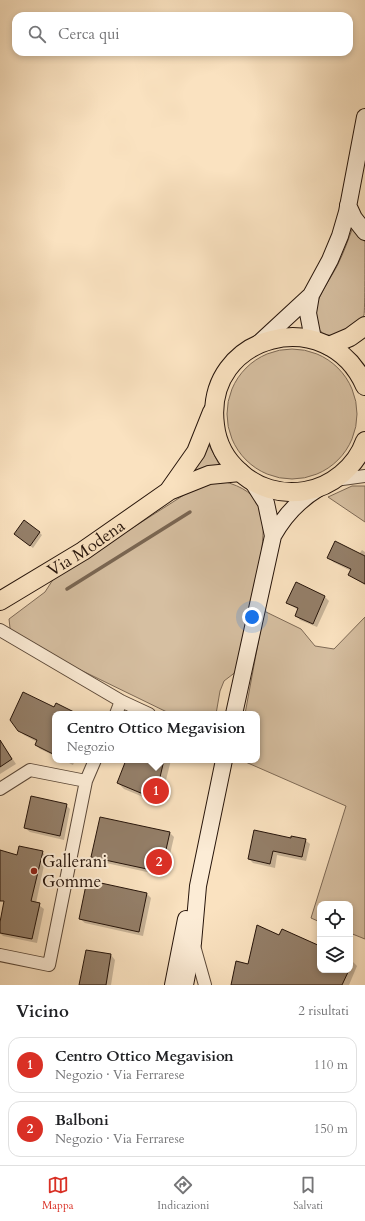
<!DOCTYPE html>
<html lang="it">
<meta charset="utf-8">
<style>
:root{--surface:#fff;--page:#f6f6f6;--text:#202124;--muted:#757577;--line:#e0e0e0;--accent:#d93025}
body{margin:0;font-family:Cardo,serif;background:var(--page);color:var(--text)}
.controls{position:absolute;right:12px;bottom:12px;display:grid;overflow:hidden;border-radius:8px;box-shadow:0 2px 6px #0003}
.controls button{width:36px;height:36px;display:grid;place-items:center;padding:0;border:0;border-bottom:1px solid var(--line);background:var(--surface);color:var(--text);font:20px sans-serif}
.you{position:absolute;left:252px;top:617px;width:14px;height:14px;margin:-10px;border:3px solid #fff;border-radius:50%;background:#1a73e8;box-shadow:0 0 0 6px #1a73e833}
.badge{display:grid;place-items:center;width:26px;height:26px;border-radius:50%;background:var(--accent);color:#fff;font-size:13px;font-weight:700}
.pin{position:absolute;translate:-50% -50%;border:2px solid #fff;box-shadow:0 1px 4px #0006}
.popup{position:absolute;left:52px;top:711px;width:208px;height:52px;box-sizing:border-box;display:grid;place-content:center;border-radius:8px;background:var(--surface);filter:drop-shadow(0 1px 3px #0005);font-size:13px;white-space:nowrap;color:var(--muted)}
.popup b{font-size:15px;color:var(--text)}
.popup::after{content:'';position:absolute;left:50%;top:100%;margin-left:-8px;border:8px solid transparent;border-top-color:var(--surface)}
.list{margin:0;padding:0;list-style:none}
h2{display:flex;justify-content:space-between;align-items:center;height:52px;margin:0;padding:0 16px;font-size:17px}
h2 small{font-size:13px;font-weight:400;color:var(--muted)}
.list li{display:grid;grid-template-columns:26px 1fr auto;gap:12px;align-items:center;box-sizing:border-box;height:56px;margin:0 8px 8px;padding:0 8px;border:1px solid var(--line);border-radius:12px}
.list b{display:block;font-size:15px;white-space:nowrap}
.list p{margin:0;font-size:13px;white-space:nowrap;color:var(--muted)}
.list em{font-size:13px;font-style:normal;color:var(--muted)}
.icon{flex:none;width:22px;height:22px;fill:none;stroke:currentColor;stroke-width:2;stroke-linecap:round;stroke-linejoin:round}
.map{position:relative;flex:none;width:365px;height:985px;overflow:hidden}
.search{position:absolute;background:var(--surface);box-shadow:0 2px 6px #0003;left:12px;right:12px;top:12px;height:44px;display:flex;align-items:center;gap:10px;box-sizing:border-box;padding:0 14px;border-radius:12px;color:var(--muted);font-size:15px}
.sheet{height:180px;background:var(--surface)}
nav{display:flex;justify-content:space-around;align-items:center;box-sizing:border-box;height:56px;border-top:1px solid var(--line);background:var(--surface);font-size:11px;color:var(--muted)}
nav a{display:grid;justify-items:center;gap:2px}
nav .on{color:var(--accent)}
.map>svg:first-child{display:block}
.green{fill:#d6bfa1;stroke:#7e6a56}
.shadow{fill:#0003}
.lines{fill:none;stroke-linecap:round;stroke-linejoin:round}
.stream{stroke:#7a6652;stroke-width:3.5}
.building{fill:#947f69;stroke:#26140a}
.street-casing{stroke:#5b4838;stroke-width:14}
.secondary-casing{stroke:#26140a;stroke-width:18}
.primary-casing{stroke:#26140a;stroke-width:20}
.street{stroke:#fcecd6;stroke-width:12}
.secondary{stroke:#fcecd6;stroke-width:16}
.primary{stroke:#fae2c0;stroke-width:18}
.poi-dot{fill:#8f2418;stroke:#fcecd6;stroke-width:1.5}
.labels{text-anchor:middle;dominant-baseline:central;stroke-width:4;stroke-linejoin:round;paint-order:stroke}
.street-label{font-size:17px;fill:#26140a;stroke:#fcecd6}
.poi-label{font-size:17px;fill:#26140a;stroke:#fcecd6;text-anchor:start}
</style>
<div class="map">
<svg width="365" height="985" viewBox="0 0 365 985">
<rect width="100%" height="100%" fill="#fae2c0"/>
<filter id="stains"><feTurbulence type="fractalNoise" baseFrequency=".005" numOctaves="4"/><feColorMatrix values="0 0 0 0 .2 0 0 0 0 .09 0 0 0 0 .02 0 0 0 .5 -.17"/></filter>
<radialGradient id="worn" r=".72"><stop offset=".6" stop-color="#630" stop-opacity="0"/><stop offset="1" stop-color="#630" stop-opacity=".3"/></radialGradient>
<path class="green" d="M353,227L365,242C365,252 365,310 364,315C354,333 318,349 315,317C314,299 331,279 338,264C344,252 348,240 353,227Z
M227 414a65 65 0 1 1 130 0a65 65 0 1 1-130 0Z
M208,443L220,466L207,467L192,471Z
M222,481C266,492 266,516 261,556L237,671L224,681L220,691L216,714H171L60,660L15,633L10,628L9,619L45,592L54,578L187,493L205,484Z
M352,486H365V522L328,497Z
M264,611L301,629L315,646L334,649L365,617V939L350,933V904H320V922L311,918L346,806L241,760H257V714H245Z"/>
<path class="shadow" d="M39,532L42,535L33,548L15,534Z
M362,550L365,552V585L349,575L351,571L333,562L329,557L359,554Z
M325,597L329,601L317,627L300,620L296,615L298,610L288,603Z
M55,708L76,714H55V756L40,749L36,745L37,742L24,735L19,730Z
M0,740L16,764L0,774Z
M63,760H75L73,765Z
M127,760H171L160,804L124,789L118,783Z
M66,805L70,809L64,840L30,832L25,828Z
M170,833L174,837L165,876L97,861L92,857Z
M291,839L305,840L310,844L306,861L277,855L275,868L253,863L249,859Z
M0,851L18,856L42,852L46,856L36,903L44,909L37,943L3,936L0,933L8,887L0,885Z
M88,881L147,894L151,898L143,936L85,923L80,919Z
M280,936L320,947V970H350V961L353,962L357,966L349,985H233L249,965Z
M87,951L111,955L115,960L111,985H80Z"/>
<g class="lines">
<path class="stream" d="M67,589L190,512"/>
</g>
<path class="building" d="M24,520L40,532L30,546L14,534Z
M335,541L365,556V584L348,575L351,569L327,558Z
M296,582L325,596L313,624L295,616L298,608L286,603Z
M23,692L54,707L56,703L78,714H55V755L35,745L37,740L18,731L10,720Z
M0,740L12,759L0,767Z
M126,760H164L155,799L117,783Z
M31,796L67,804L60,836L24,828Z
M100,817L170,832L161,872L91,857Z
M254,830L291,838V836L306,839L302,857L273,851L270,864L248,859Z
M19,846L43,851L31,901L40,903L32,939L0,933V922L4,901H0V850L17,855Z
M87,880L147,893L139,932L79,919Z
M257,925L279,935L282,929L320,946V970H349L342,985H231L236,961L248,964Z
M86,950L111,954L106,985H79Z"/>
<g class="lines">
<defs>
<path id="street" d="M335,480L365,476
M0,630L121,701L149,714
M116,714L121,701
M0,789L30,770L86,781
M194,946L205,985
M0,955L49,965L86,781L95,760"/>
<path id="secondary" d="M348,205L354,218L365,232
M311,295L308,313L313,339
M257,345L311,295L330,260L340,236L347,212L365,117
M252,481L266,503L273,536
M234,714L273,536C284,516 299,500 319,488
M173,985L186,919
M185,985L193,943L198,886L224,760"/>
<g id="primary">
<path d="M329,346L350,337L365,326"/>
<path d="M365,386C328,302 203,334 215,425C217,443 226,460 240,472C257,488 281,495 305,491C331,487 356,467 365,441"/>
<path d="M170,489L196,452L212,412"/>
<path id="s1" d="M0,601L83,551L169,491L209,475L240,472"/>
</g>
</defs>
<use href="#street" class="street-casing"/>
<use href="#secondary" class="secondary-casing"/>
<use href="#primary" class="primary-casing"/>
<use href="#street" class="street"/>
<use href="#secondary" class="secondary"/>
<use href="#primary" class="primary"/>
</g>
<circle class="poi-dot" cx="34" cy="871" r="4"/>
<g class="labels">
<g class="street-label">
<text stroke="none"><textPath href="#s1" startOffset="101">Via Modena</textPath></text>
</g>
<g class="poi-label">
<text x="42" y="861">Gallerani<tspan x="42" dy="20">Gomme</tspan></text>
</g>
</g>
<rect width="100%" height="100%" filter="url(#stains)"/>
<rect width="100%" height="100%" fill="url(#worn)"/>
</svg>
<div class="controls">
<button><svg class="icon" aria-label="locate" viewBox="0 0 24 24"><circle cx="12" cy="12" r="6"/><path d="M12 2v4M12 18v4M2 12h4M18 12h4"/></svg></button>
<button><svg class="icon" aria-label="layers" viewBox="0 0 24 24"><path d="M12 4l9 5-9 5-9-5zM3 14l9 5 9-5"/></svg></button>
</div>
<div class="you"></div>
<div class="pin badge" style="left:156px;top:791px">1</div>
<div class="popup"><b>Centro Ottico Megavision</b>Negozio</div>
<div class="pin badge" style="left:159px;top:862px">2</div>
<div class="search"><svg class="icon" aria-label="search" viewBox="0 0 24 24"><circle cx="10" cy="10" r="6"/><path d="M15 15l6 6"/></svg>Cerca qui</div>
</div>
<section class="sheet">
<h2>Vicino<small>2 risultati</small></h2>
<ul class="list">
<li><span class="badge">1</span><div><b>Centro Ottico Megavision</b><p>Negozio · Via Ferrarese</p></div><em>110 m</em></li>
<li><span class="badge">2</span><div><b>Balboni</b><p>Negozio · Via Ferrarese</p></div><em>150 m</em></li>
</ul>
</section>
<nav>
<a class="on"><svg class="icon" aria-label="map" viewBox="0 0 24 24"><path d="M3 6l6-2 6 2 6-2v14l-6 2-6-2-6 2zM9 4v14M15 6v14"/></svg>Mappa</a>
<a><svg class="icon" aria-label="directions" viewBox="0 0 24 24"><path d="M12 3l9 9-9 9-9-9zM9 14v-3h6M13 9l2 2-2 2"/></svg>Indicazioni</a>
<a><svg class="icon" aria-label="saved" viewBox="0 0 24 24"><path d="M7 4h10v16l-5-4-5 4z"/></svg>Salvati</a>
</nav>
